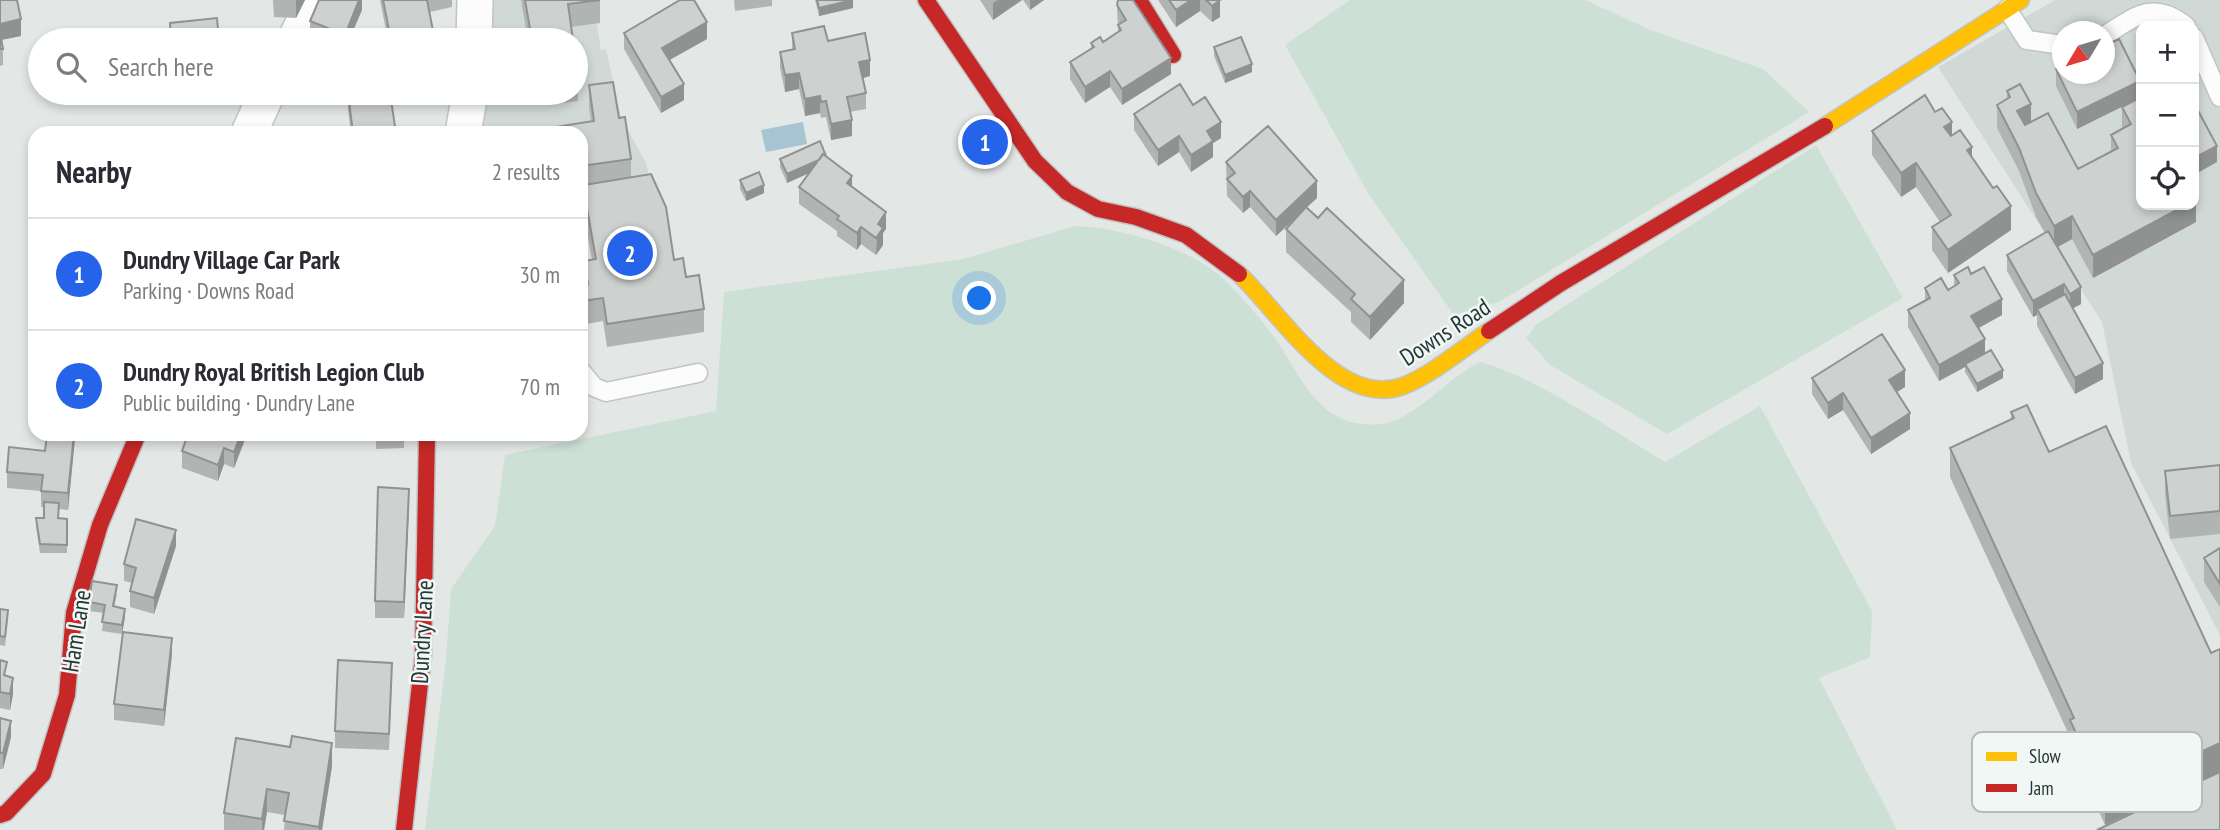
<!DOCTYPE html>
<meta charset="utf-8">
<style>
:root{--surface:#fff;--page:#f2f2f3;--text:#2b2b33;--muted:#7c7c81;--line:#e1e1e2;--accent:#2563eb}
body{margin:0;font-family:"PT Sans Narrow",sans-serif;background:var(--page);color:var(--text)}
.controls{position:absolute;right:21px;top:21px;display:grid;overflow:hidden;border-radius:14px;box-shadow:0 4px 10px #0003}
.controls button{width:63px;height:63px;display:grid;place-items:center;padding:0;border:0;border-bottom:2px solid var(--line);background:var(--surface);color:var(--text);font:35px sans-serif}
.compass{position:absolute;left:2052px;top:21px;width:63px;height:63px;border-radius:50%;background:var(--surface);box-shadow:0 4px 10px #0003;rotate:232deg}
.you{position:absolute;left:980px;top:299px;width:24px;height:24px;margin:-18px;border:5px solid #fff;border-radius:50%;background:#1a73e8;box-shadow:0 0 0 10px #1a73e833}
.badge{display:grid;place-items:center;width:46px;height:46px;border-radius:50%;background:var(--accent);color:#fff;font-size:23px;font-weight:700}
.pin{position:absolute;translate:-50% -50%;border:4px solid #fff;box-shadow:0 2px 7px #0006}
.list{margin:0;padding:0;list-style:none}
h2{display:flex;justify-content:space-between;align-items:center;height:91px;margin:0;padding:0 28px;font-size:30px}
h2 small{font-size:23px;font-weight:400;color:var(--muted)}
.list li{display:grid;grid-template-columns:46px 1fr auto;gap:21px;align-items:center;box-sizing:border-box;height:112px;padding:0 28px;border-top:2px solid var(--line)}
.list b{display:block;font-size:26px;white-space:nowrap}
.list p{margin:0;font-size:23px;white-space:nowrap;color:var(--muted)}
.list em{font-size:23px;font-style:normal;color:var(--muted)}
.icon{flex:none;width:38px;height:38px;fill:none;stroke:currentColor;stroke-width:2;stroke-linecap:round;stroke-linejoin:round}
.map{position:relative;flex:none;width:2220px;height:830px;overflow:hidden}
.search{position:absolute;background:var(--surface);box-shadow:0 4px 10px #0003;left:28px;top:28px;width:560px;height:77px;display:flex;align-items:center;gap:18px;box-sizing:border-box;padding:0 24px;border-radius:38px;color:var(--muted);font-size:26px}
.panel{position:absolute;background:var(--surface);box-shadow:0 4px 10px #0003;left:28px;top:126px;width:560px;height:315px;border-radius:21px}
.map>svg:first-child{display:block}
.built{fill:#d1d9d7;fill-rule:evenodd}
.green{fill:#cde0d6}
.water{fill:#a8c4d2}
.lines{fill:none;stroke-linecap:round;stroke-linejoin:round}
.lane-casing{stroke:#c0c5c3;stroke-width:21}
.street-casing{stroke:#c0c5c3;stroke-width:38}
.slow-casing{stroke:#bfc5c4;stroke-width:19}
.jam-casing{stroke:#bfc5c4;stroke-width:19}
.lane{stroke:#fbfcfb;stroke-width:18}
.street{stroke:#fbfcfb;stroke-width:35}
.slow{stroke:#ffc107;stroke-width:16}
.jam{stroke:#c62828;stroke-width:16}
.wall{fill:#b0b4b3}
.shaded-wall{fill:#909292}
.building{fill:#cdd1d0;stroke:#909292;stroke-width:2}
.labels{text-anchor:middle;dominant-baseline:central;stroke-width:5;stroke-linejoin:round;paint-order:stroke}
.street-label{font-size:24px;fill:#233837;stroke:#f1f7f5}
.key{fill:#f1f7f5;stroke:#b3bebc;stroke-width:2}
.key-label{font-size:19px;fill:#233837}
</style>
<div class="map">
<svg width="2220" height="830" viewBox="0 0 2220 830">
<rect width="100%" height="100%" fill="#e3e8e6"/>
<path class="built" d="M493,0H593L601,50L606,49L621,117L646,163L652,187L581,199V133H479L487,93H576V40H491Z
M2055,0H2220V635L2131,463L2102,322L1938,67ZM2141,26H2194V205H2141ZM2062,32H2104V74H2062Z"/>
<path class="green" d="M1350,0H1585L1653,31L1763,69L1809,112L1499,302L1454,315L1369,195L1285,45Z
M1816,145L1903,298L1667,434L1550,365L1526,338L1537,324Z
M1075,226C1120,228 1178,244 1215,272C1231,283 1268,327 1279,344C1305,384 1322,429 1381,424C1414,421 1449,376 1480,362C1537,377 1612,431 1665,462L1760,406L1872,611L1870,657L1819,678L1897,830H425L446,659L451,589L495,526L505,455L716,411L724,292L963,259Z"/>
<path class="water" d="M803,122L807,144L766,152L761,130Z"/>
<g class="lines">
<defs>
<path id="lane" d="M2007,9L2027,40L2062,45
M2104,36C2136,16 2153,0 2186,26
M2194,38L2220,97
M581,371L594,387L606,392L698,373"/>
<path id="street" d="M295,40L315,0
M474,40L475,0
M249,133L267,93
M463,133L470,93"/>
<path id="slow" d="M1825,126L2021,0
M1239,274C1279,311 1338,410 1403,386C1433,374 1462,349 1489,331"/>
<path id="jam" d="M926,0L1035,161L1067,192L1098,209L1136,217L1186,235L1239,274
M1139,0L1173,55
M1489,331L1561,283L1825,126
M0,815L6,813L43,774L67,695L74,613L100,525L138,434
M404,830L423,656L427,434"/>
</defs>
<use href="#lane" class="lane-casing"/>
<use href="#street" class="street-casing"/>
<use href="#slow" class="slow-casing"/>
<use href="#jam" class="jam-casing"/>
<use href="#lane" class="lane"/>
<use href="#street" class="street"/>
<use href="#slow" class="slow"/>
<use href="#jam" class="jam"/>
</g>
<path class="wall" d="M0,0L21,36L2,40L3,49V65L0,66Z
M273,0H305L296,18L274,17Z
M362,0V10L349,40H316L310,38V21Z
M380,0H452V7L430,12L434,40H388Z
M521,0H600V23L571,27L573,40H528Z
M734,0H772V6L735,11Z
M815,0H853V8L819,16Z
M980,0H1022L993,20Z
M1023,0H1044L1030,10Z
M1158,0H1219L1220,17L1212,22L1200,11L1176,27Z
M1117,5L1171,74L1122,105L1110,87L1085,103L1070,79V62L1091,48V43L1103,42L1118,32Z
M624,33L707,39L670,60L684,100L661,113L624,49Z
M792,33L828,41L870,76L863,78L866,93V109L850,112L852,136L831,140L826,117L821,118L820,113L805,116L799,89L785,92L780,68V52L792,49Z
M1214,47L1252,72L1225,83L1214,56Z
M576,61L578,78V101L555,104L554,93H576Z
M2056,69L2140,98L2196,222L2093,278L2072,239L2058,247L2081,304L2073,308L2103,379L2075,394L2037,326V315L2033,317L2007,271V255L2045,233L2036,217L2019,171L1997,128V105L2007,99V91L2031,122L2078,169L2111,151V135L2122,129V107L2136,99L2077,129L2056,86Z
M589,85L619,118L631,159V178L674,260L686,277L704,309V332L607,347L603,321L581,325V301L584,284V261L592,260L586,226L581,227V133H549V128L591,121L589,108Z
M187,93H221V102L188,105Z
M348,93L396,133H351L348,110Z
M1193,105L1221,138L1213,143V157L1191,172L1179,152L1158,166L1134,130V114Z
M1872,131L1952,135L1972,157L2011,230L1948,273L1932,250V227L1940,222L1916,187L1901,197L1872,155Z
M826,156L886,229L883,233V245L876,255L861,244L857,250L837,236V231L799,204V187L810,173L787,183L780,167V159Z
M1226,162L1317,198L1306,208L1404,303L1370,340L1351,322V312L1286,252V229L1296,218L1276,236L1250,207L1243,213L1227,196Z
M740,180L764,193L746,201L740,189Z
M1971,274L2002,315L1979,328L1985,353L2003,378L1977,392L1965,372V367L1939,381L1908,327V310L1925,301V288L1948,290L1954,286V275Z
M1812,378L1905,387L1897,392L1910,429L1871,454L1843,410L1828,419L1812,394Z
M2011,412L2049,452L2220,772L2105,825L2070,748V737L1950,477V448L2011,420Z
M75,434L68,510L59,509V518L67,519V553H40L36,526V518H44V507H41V491L7,488V472Z
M188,434H247L234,468L224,464L218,481L182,468V451Z
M376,434H404V448L376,449Z
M2220,465V534L2170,539L2165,494V471Z
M409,505L404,618H375V601Z
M176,546L154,614L130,607V591L132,583L124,581V564Z
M2220,548V607L2204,582V558Z
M117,594L114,607L125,617L122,634L102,631L104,613L89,611V602Z
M0,609L8,619L5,646L0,645Z
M172,654L164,726L114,720V704Z
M0,660L13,694L10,710L0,708Z
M392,679L389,750L335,748V731Z
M0,718L11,737L3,769H0Z
M236,738L332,766L322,830H284L285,815L267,812L264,830H224V813Z"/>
<path class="shaded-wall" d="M296,0H305L296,18Z
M359,0H362V10L349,40H345V35Z
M853,0V8L819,16V8Z
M998,0H1022L993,20V3Z
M1030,0H1044L1030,10Z
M1191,0H1200V11L1176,27V10Z
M1220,0V17L1212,22V6Z
M21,19V36L0,40V24Z
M707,22V39L662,64V48Z
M1171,58V74L1122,105V89Z
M870,60V76L859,79V62Z
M1252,64V72L1225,83V75Z
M1110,71V87L1085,103V87Z
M799,73V89L785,92V75Z
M2140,81V98L2077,129V112Z
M684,84V100L661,113V97Z
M820,96V113L805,116V99Z
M2031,104V127L2017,134V111Z
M852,120V136L831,140V124Z
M1221,122V138L1213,143V157L1191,172V155L1207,131Z
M1952,122V145L1944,127Z
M1179,136V152L1158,166V150Z
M2217,146V162L2194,175V158Z
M1972,147V170L1967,150Z
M826,157V165L787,183V174Z
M1916,163V187L1901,197V173Z
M852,176V192L847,183Z
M1317,181V198L1276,236V220Z
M764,185V193L746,201V193Z
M1250,191V207L1243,213V197Z
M2196,199V222L2093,278V255L2186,205H2194V200Z
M2011,206V230L1948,273V250Z
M886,212V229L883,233V245L876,255L878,224Z
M2072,216V239L2054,249V226Z
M861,227V244L857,250V233Z
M1404,280V303L1370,340V317Z
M2064,284V300L2037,309V315L2033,317V301Z
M2081,287V304L2070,310V294Z
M2002,299V315L1971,332V316Z
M1985,339V356L1965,364V367L1939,381V365Z
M2103,363V379L2075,394V378Z
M1905,370V387L1889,397V380Z
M2003,370V378L1977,392V384Z
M1843,393V410L1828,419V403Z
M1910,413V429L1871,454V438Z
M74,434H75V439L68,510V493Z
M241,434H247L234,468V452Z
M224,448V464L218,481V465Z
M409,489V505L404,618V602Z
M176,530V546L154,614V598Z
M125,609V617L122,634V625Z
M172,638V654L164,726V710Z
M13,678V694L10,710V694Z
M11,721V737L3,769V753Z
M332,743V766L322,830H319Z
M2220,743V772L2105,825V796Z
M267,789V812L264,830H262V819Z"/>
<path class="building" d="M0,0H17L21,19L0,24Z
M319,0H359L345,35L310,21Z
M383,0H427L434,36L410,40H391Z
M525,0H600L568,4L573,40H532Z
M680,0H694L707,22L662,48L684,84L661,97L624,33Z
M817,0H853L819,8Z
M1118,0H1133L1171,58L1122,89L1110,71L1085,87L1070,62L1094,47L1091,43L1100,37L1103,42L1121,30L1118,25L1126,20L1117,5Z
M1169,0H1191L1176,10Z
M1206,0H1220L1212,6Z
M217,18L219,40H171L170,23Z
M824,26L828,41L865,33L870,60L859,62L866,93L847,97L852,120L831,124L826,101L821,102L820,96L805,99L799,73L785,75L780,52L795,49L792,33Z
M0,32L3,49H0Z
M1241,37L1252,64L1225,75L1214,47Z
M2119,39L2140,81L2077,112L2056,69L2062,66V74H2104V46Z
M576,61L578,78H576Z
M613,82L619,118L625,117L631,159L581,166V133H550L549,128L594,121L589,85Z
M1180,84L1193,105L1205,97L1221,122L1207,131L1213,141L1191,155L1179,136L1158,150L1134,114Z
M2020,84L2031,104L2017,111L2025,125L2048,113L2078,169L2118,148L2111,135L2131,124L2122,107L2141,97V205H2186L2093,255L2072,216L2054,226L2036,193L2019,148L1997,105L2010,97L2007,91Z
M348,93H390L396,133H353Z
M1925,95L1935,112L1942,108L1952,122L1944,127L1951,136L1960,130L1972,147L1967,150L1993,188L1997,186L2011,206L1948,250L1932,227L1951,215L1916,163L1901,173L1872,131Z
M2194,103L2217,146L2194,158Z
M1268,126L1317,181L1276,220L1250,191L1243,197L1227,179L1235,173L1226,162Z
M820,141L826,156L823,154L819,160L787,174L780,159Z
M823,154L852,176L847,183L886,212L878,224L883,228L876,238L861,227L857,233L837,219L839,216L799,187Z
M759,172L764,185L746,193L740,180Z
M651,174L666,207L674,260L683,258L686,277L699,275L704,309L607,324L603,298L581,301V285L588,284L584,261L596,259L586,203L581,204V190L585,189L584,185Z
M1306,207L1318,218L1327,208L1404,280L1370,317L1351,299L1355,294L1286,229Z
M2048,231L2081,287L2070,294L2064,284L2033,301L2007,255Z
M1968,267L1971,274L1984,267L2002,299L1971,316L1985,339L1939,365L1908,310L1930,298L1925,288L1941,278L1948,290L1959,283L1954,275Z
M2065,294L2103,363L2075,378L2037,309Z
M1882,334L1905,370L1889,380L1910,413L1871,438L1843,393L1828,403L1812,378Z
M1991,350L2003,370L1977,384L1965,364Z
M2027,405L2049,452L2106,426L2211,653L2220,649V743L2105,796L2070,720L2074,718L1950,448L2014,418L2011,412Z
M47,434H74L68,493L41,491L43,475L7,472L9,447L45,451Z
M188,434H241L234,452L224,448L218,465L182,451Z
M2220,465V511L2170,516L2165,471Z
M378,487L409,489L404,602L375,601Z
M44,502L59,503L58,518L67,519V545L40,544L36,518H44Z
M136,519L176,530L154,598L130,591L136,568L124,564Z
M2220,548V584L2204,558Z
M92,581L117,585L113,606L125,609L122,625L102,622L105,605L89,602Z
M0,609L8,610L5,637L0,636Z
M123,632L172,638L164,710L114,704Z
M0,660L7,662L4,675L13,678L10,694L0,692Z
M338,660L392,663L389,734L335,731Z
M0,718L11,721L3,753H0Z
M292,736L332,743L319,827L284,821L289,793L267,789L262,819L224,813L236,738L290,747Z
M2220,772V830H2097Z"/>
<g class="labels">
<g class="street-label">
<text transform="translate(1445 332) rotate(-33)">Downs Road</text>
<text transform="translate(76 631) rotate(-81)">Ham Lane</text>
<text transform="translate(422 632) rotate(-87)">Dundry Lane</text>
</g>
</g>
<rect x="1972" y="732" width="230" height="80" rx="10" class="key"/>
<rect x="1986" y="752" width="31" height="9" fill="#ffc107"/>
<rect x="1986" y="784" width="31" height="8" fill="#c62828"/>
<g class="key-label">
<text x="2029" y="763">Slow</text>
<text x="2029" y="795">Jam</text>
</g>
</svg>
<div class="controls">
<button>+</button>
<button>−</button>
<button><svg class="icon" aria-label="locate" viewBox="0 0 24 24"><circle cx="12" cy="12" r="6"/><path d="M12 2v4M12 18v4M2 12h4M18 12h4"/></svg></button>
</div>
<svg class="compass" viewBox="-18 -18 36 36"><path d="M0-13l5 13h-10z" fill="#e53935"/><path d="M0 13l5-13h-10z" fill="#7c7c81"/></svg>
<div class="you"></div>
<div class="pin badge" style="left:985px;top:142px">1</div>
<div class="pin badge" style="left:630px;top:253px">2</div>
<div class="search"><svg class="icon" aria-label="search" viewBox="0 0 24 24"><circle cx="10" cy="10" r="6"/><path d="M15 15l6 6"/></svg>Search here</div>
<section class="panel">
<h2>Nearby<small>2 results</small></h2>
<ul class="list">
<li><span class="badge">1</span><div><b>Dundry Village Car Park</b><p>Parking · Downs Road</p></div><em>30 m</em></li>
<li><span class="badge">2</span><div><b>Dundry Royal British Legion Club</b><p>Public building · Dundry Lane</p></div><em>70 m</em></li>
</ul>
</section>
</div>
